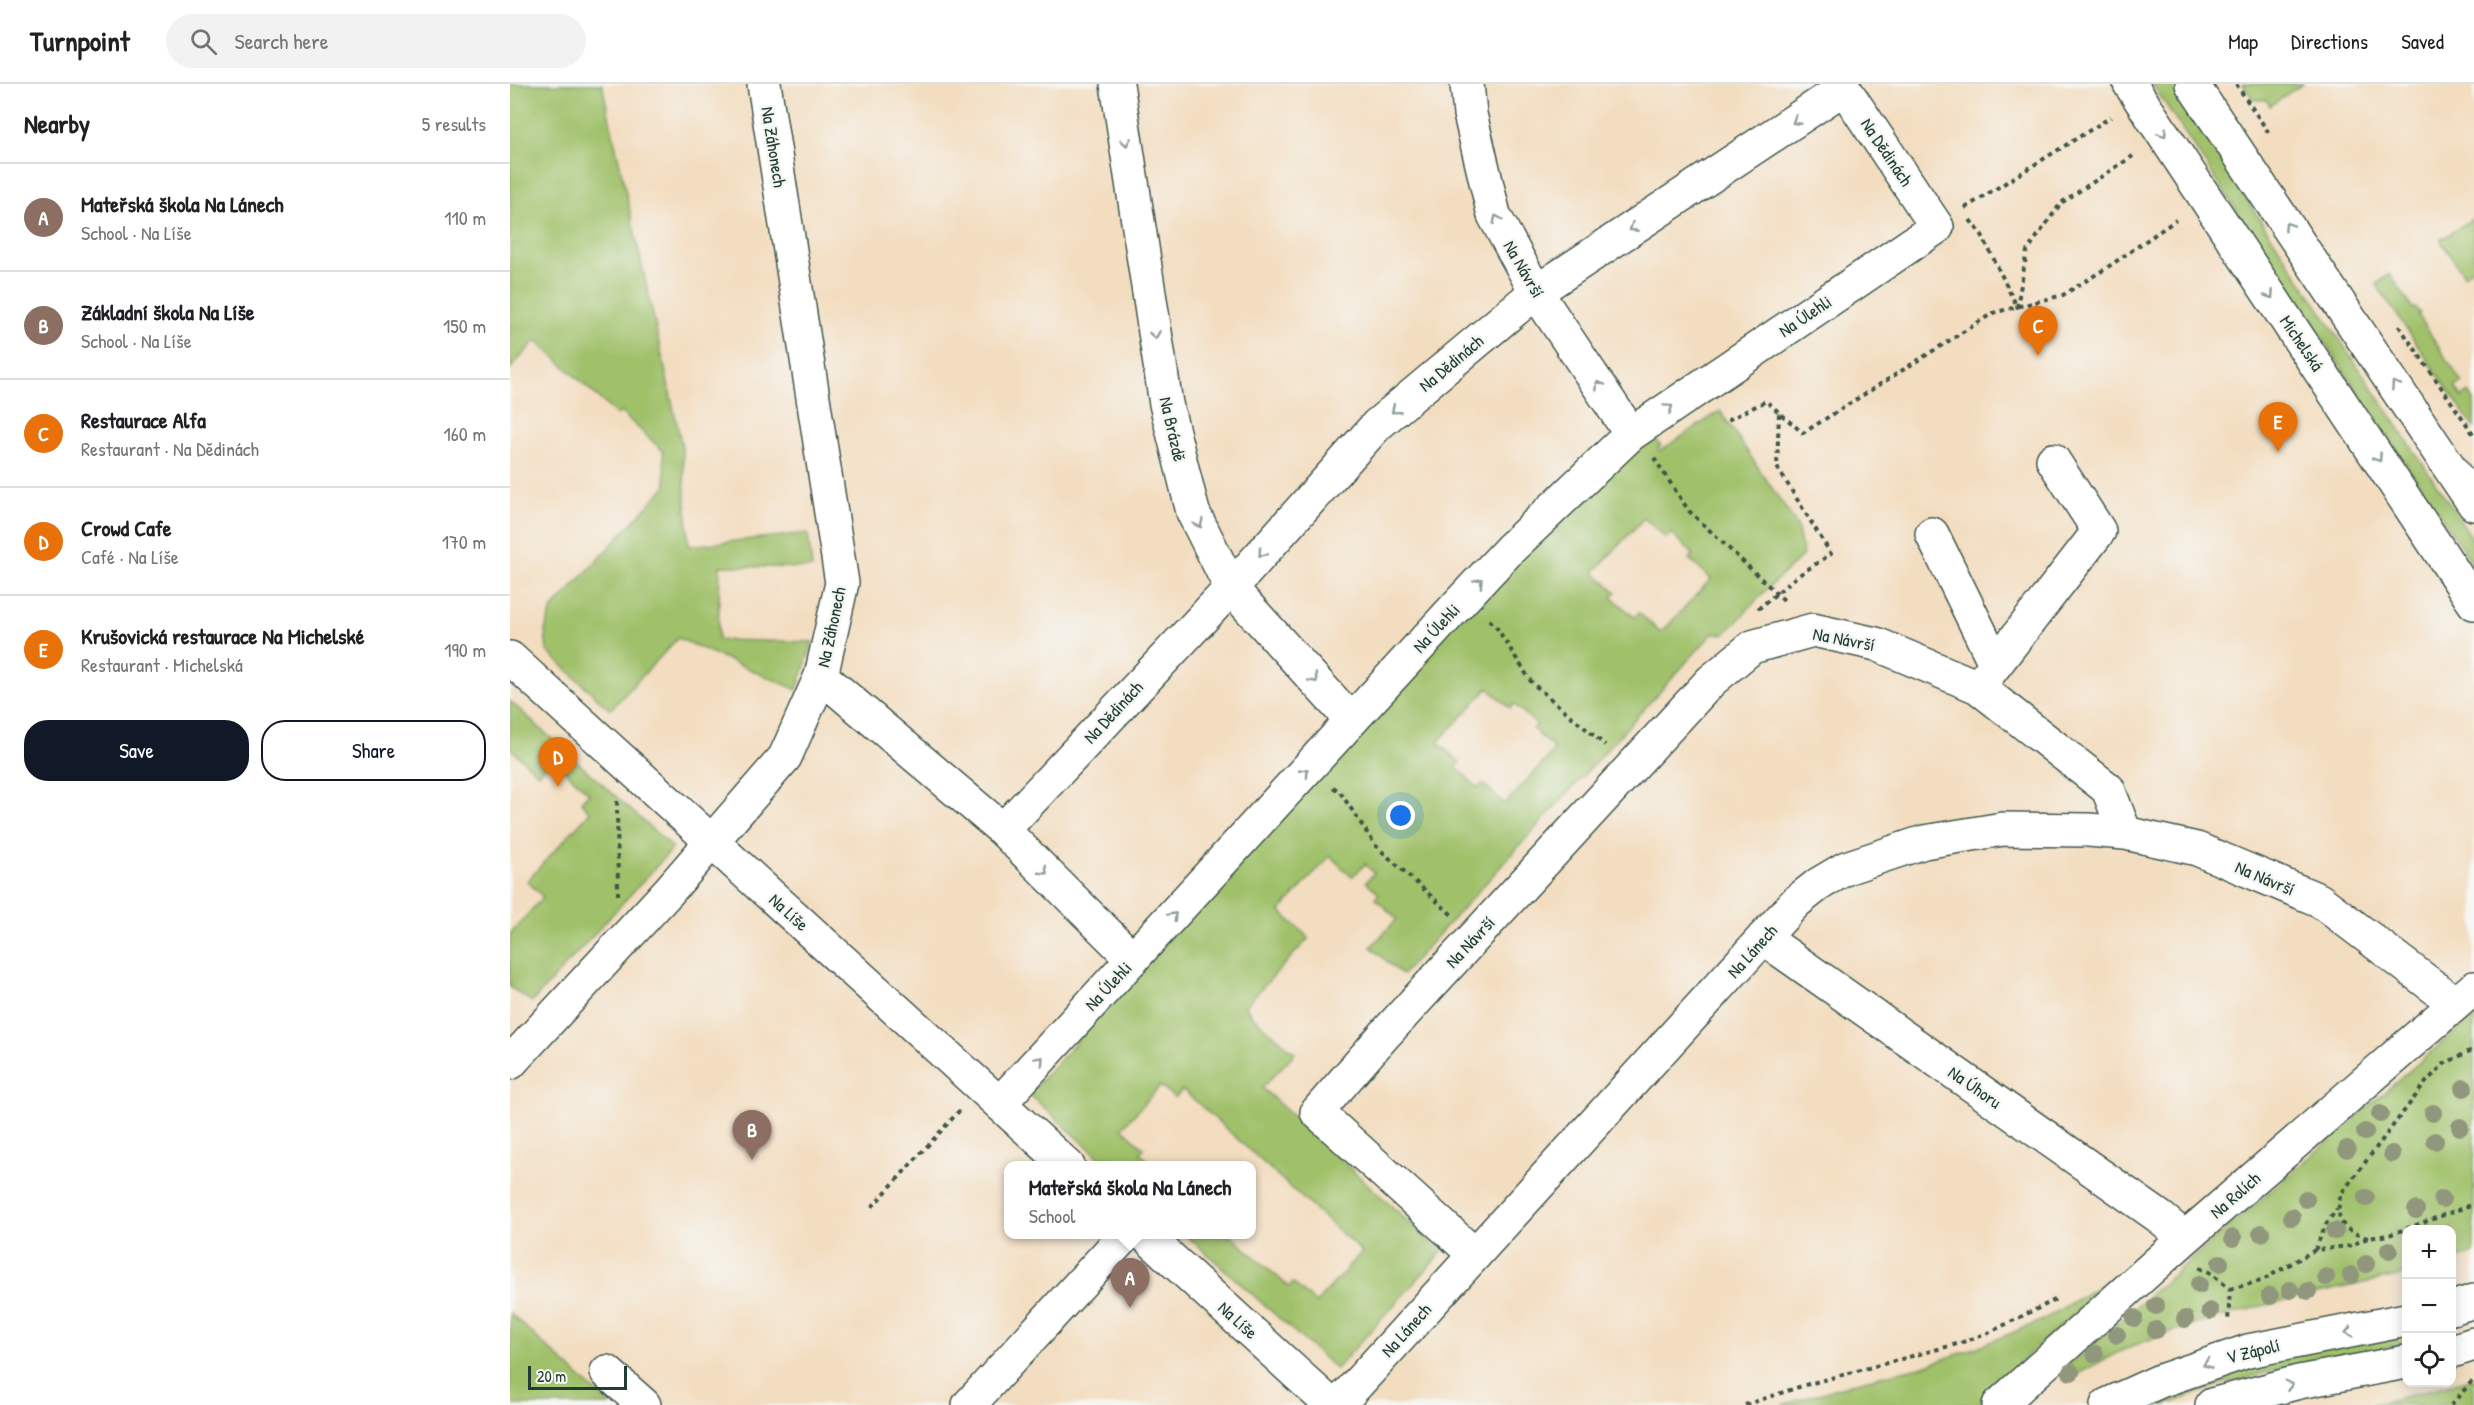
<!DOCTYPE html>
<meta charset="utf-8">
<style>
:root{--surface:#fff;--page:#f2f2f2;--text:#202124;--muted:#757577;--line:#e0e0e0;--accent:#111827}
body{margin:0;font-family:"Patrick Hand",sans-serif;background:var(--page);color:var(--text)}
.controls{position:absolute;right:18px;bottom:18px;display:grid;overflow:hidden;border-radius:12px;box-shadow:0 3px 15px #0003}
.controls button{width:54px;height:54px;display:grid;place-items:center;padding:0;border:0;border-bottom:2px solid var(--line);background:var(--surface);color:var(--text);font:30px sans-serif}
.scale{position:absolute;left:18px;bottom:15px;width:99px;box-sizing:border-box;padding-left:6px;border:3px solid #1f3d34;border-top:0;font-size:16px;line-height:21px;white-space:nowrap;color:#1f3d34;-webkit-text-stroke:4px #f6f6f2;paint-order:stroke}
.you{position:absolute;left:891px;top:732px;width:21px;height:21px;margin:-15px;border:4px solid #fff;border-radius:50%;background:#1a73e8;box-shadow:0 0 0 9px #1a73e833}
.badge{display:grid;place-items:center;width:39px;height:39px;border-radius:50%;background:var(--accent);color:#fff;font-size:20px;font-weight:700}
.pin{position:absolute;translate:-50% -50px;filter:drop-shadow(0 2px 3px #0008)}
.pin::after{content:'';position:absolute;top:32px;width:21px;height:18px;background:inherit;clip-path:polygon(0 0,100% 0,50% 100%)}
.popup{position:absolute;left:494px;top:1077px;width:252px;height:78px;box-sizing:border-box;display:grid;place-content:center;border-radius:12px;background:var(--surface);filter:drop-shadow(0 2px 4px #0005);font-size:20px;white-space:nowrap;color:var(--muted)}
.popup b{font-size:22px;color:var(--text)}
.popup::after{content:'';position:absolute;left:50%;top:100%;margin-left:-12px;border:12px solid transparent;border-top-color:var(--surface)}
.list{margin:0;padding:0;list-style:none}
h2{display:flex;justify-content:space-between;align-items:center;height:78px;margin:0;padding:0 24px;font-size:26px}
h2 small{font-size:20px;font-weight:400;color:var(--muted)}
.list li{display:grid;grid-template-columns:39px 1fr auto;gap:18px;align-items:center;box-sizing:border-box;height:108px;padding:0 24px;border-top:2px solid var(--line)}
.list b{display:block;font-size:22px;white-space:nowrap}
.list p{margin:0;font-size:20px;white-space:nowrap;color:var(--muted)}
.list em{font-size:20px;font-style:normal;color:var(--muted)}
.actions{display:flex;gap:12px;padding:18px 24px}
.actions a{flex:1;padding:14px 0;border:2px solid var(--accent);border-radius:24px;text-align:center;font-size:21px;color:var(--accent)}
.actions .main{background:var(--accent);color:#fff}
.icon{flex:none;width:33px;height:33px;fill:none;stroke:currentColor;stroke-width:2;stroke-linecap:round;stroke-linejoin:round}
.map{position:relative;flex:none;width:1964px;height:1321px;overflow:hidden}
header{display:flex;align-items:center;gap:36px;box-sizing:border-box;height:84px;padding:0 30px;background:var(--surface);border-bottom:2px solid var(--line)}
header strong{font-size:28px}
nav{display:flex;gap:33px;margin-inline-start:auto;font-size:21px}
.search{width:420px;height:54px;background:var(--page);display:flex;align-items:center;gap:15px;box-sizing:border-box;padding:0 21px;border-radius:33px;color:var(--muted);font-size:22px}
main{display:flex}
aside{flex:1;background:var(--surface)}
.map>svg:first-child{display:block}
.green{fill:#a0c16a;stroke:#607f4f;stroke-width:1.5;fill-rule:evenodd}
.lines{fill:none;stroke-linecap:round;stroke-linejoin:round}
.minor-casing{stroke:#3f5549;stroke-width:36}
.major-casing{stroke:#3f5549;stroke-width:36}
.path{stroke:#3f5549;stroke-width:4;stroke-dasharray:4.5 4.5;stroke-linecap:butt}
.minor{stroke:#fff;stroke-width:33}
.major{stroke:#fff;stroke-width:33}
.tree{fill:#90977b}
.oneway{stroke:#8f9e9a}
.labels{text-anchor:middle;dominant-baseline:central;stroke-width:5;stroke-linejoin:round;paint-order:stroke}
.street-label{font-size:18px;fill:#1f3d34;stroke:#f6f6f2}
</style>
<header>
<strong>Turnpoint</strong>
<div class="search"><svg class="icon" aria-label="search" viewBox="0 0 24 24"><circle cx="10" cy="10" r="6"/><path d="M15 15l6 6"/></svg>Search here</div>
<nav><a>Map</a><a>Directions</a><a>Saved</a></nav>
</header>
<main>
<aside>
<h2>Nearby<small>5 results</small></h2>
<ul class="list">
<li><span class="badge" style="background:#8d6e63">A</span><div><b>Mateřská škola Na Lánech</b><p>School · Na Líše</p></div><em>110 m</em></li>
<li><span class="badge" style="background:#8d6e63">B</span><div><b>Základní škola Na Líše</b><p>School · Na Líše</p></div><em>150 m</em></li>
<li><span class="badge" style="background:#e8710a">C</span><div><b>Restaurace Alfa</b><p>Restaurant · Na Dědinách</p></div><em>160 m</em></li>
<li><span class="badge" style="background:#e8710a">D</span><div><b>Crowd Cafe</b><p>Café · Na Líše</p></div><em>170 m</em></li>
<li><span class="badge" style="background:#e8710a">E</span><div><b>Krušovická restaurace Na Michelské</b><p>Restaurant · Michelská</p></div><em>190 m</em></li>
</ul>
<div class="actions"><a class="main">Save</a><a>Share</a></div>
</aside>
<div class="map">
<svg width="1964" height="1321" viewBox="0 0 1964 1321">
<rect width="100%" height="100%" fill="#f6f6f2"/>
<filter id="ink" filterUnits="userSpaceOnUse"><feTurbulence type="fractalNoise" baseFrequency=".0167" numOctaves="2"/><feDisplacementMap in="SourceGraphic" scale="12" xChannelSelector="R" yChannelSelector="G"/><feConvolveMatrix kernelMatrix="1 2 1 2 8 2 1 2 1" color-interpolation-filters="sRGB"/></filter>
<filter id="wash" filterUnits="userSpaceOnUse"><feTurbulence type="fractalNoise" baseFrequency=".008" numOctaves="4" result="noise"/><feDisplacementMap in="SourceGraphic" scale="24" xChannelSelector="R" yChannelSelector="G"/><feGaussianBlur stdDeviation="1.35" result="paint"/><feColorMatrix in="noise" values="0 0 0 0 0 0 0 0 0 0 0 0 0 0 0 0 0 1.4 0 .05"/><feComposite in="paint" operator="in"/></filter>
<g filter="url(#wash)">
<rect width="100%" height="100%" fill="#f3ddc0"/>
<path class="green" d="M0,0H92L172,363L179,462L298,449L302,484L210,482L208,556L303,558L287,606L168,554L100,626L37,567L35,546L42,525L156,402L153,367L111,328L107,331L26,256L0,285Z
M1642,0H1660L1964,457V482Z
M1733,0H1792L1760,22L1756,15C1743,20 1739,9 1733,0Z
M1964,134V183L1954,191L1930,156Z
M1880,190L1903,225L1906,224L1910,229L1908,231L1952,299L1945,303L1952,313L1959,308L1964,316V344L1866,200Z
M1210,327L1287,441L1293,471L1257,505L1215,550L1203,549L892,891L861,863L887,835L865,814L869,809L856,798L864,789L855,780L842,793L820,772L770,827L799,854L735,922L742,932L785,969L752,1004L932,1168L826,1285L676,1151H720L779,1203L783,1199L806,1219L852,1168L681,1013L672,1006L665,1014L650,1002L612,1044L634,1064L630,1069L644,1081L599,1082L519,1010L965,514L1142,350L1151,362L1148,364L1150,367ZM1134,434L1156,454L1161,449L1183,470L1179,475L1201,495L1151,549L1129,529L1124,533L1102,513L1106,508L1084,488ZM978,604L1000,624L1004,620L1027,641L1023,645L1045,666L995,720L973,700L968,704L946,683L950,679L928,658Z
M0,617L53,665L28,690L0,664Z
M63,674L163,764L22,918L0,903V850L33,813L17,797L80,728L71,718L79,709L53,685Z
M1964,931V1169L1942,1177V1146H1896V1190C1804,1210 1709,1228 1620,1263C1598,1272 1577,1286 1555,1297L1552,1287Z
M1607,1191L1510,1278L1468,1321H1272L1354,1296L1414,1282L1465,1264L1531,1237Z
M0,1229L100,1321H0Z
M1896,1245V1260L1766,1286L1713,1300L1656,1321H1621L1709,1286Z
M1964,1294V1321H1862Z"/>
</g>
<g filter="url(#ink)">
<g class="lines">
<defs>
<path id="minor" d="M607,0L656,320L683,428L721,504L841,636
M957,0L960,30L984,131L1026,208L1121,350
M1422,450L1485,579
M0,574L558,1082
M311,592L493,746L623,875
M1468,603L1589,447L1543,376
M1253,854L1651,1134L1675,1154
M0,979L158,808L275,673L311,592L332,499L254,0
M490,1019L953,515L1000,465L1121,350L1427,143L1334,4L1026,208L867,341L721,504L493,746
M634,1150L821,1321
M965,1171L807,1028L876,949L1201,597L1242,563L1303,546L1366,560L1468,603L1598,705L1615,749
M1942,1224L1964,1217
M1942,1267L1964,1260
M97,1288L134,1321
M459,1321L616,1150
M828,1321L1286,818L1309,800L1336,784L1414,758L1493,745L1578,746L1615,749L1687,765L1809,816L1945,919
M1489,1321L1675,1154L1964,904
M1597,1321L1650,1297L1738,1267L1896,1236
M1702,1321L1789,1298L1896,1278"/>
<path id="major" d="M1620,0L1964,519
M1682,0L1964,420"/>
</defs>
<use href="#minor" class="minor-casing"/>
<use href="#major" class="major-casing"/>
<path class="path" d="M1726,0L1761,52
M1455,124L1601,33
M1460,136L1472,151L1507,223L1517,167L1551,119L1623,72
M1889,242L1964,351
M1218,336L1256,317L1293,349L1483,229L1553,211L1595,185L1666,136
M1144,374L1179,427L1276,518
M1248,525L1286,493L1321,470L1267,383L1269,328
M979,536L985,541L1022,599L1095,661
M823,703L830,708L866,762L942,831
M107,717L108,811
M362,1123L450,1026
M1858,1154C1833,1147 1824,1137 1831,1110L1917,997L1934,980L1964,965
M1805,1166L1816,1140L1827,1125
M1689,1184L1699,1188L1720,1205L1718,1238
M1720,1205L1751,1197L1805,1166L1839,1162L1858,1154L1879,1151L1964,1120
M1235,1321L1295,1301L1447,1260L1478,1249L1547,1215
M1941,1321L1964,1295"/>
<use href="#minor" class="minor"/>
<use href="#major" class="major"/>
</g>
<g class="tree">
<circle cx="1954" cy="1004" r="9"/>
<circle cx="1923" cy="1029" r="9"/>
<circle cx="1870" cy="1030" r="9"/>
<circle cx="1950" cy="1043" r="9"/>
<circle cx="1855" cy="1048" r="9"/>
<circle cx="1925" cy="1057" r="9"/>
<circle cx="1837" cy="1065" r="9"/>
<circle cx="1882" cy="1070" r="9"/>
<circle cx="1856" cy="1114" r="9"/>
<circle cx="1796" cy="1115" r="9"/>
<circle cx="1932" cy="1115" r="9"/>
<circle cx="1906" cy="1126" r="9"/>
<circle cx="1782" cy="1133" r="9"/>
<circle cx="1825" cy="1147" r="9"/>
<circle cx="1751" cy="1149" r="9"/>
<circle cx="1723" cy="1154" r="9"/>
<circle cx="1879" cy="1166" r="9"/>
<circle cx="1710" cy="1179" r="9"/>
<circle cx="1856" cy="1180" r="9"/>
<circle cx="1841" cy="1191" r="9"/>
<circle cx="1816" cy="1193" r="9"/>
<circle cx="1689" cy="1201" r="9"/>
<circle cx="1780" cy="1206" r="9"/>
<circle cx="1798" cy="1207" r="9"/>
<circle cx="1760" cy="1212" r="9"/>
<circle cx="1646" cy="1222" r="9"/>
<circle cx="1700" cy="1227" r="9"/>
<circle cx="1624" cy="1234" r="9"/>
<circle cx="1675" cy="1235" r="9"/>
<circle cx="1646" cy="1246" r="9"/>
<circle cx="1607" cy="1251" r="9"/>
<circle cx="1585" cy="1270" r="9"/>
<circle cx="1561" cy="1288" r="9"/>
</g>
<defs><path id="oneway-chevron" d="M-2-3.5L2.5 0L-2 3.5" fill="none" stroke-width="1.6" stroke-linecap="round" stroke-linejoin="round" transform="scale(1.5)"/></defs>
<g class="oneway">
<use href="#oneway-chevron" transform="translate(1286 37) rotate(147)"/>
<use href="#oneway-chevron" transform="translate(1653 49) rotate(56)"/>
<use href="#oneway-chevron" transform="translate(616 58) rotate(81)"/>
<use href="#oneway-chevron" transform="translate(987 135) rotate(-115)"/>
<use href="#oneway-chevron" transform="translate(1778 142) rotate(-124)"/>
<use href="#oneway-chevron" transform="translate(1123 144) rotate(147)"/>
<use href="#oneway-chevron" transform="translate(1760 211) rotate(56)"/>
<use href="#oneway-chevron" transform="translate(645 251) rotate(81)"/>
<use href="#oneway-chevron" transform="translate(1089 301) rotate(-124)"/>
<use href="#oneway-chevron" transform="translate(1885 301) rotate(-124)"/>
<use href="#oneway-chevron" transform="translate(1159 324) rotate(-34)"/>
<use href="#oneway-chevron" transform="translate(885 326) rotate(140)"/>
<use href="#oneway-chevron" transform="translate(1868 374) rotate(56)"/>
<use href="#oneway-chevron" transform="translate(689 440) rotate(64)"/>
<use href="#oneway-chevron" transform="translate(752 469) rotate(132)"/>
<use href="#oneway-chevron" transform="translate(969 498) rotate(-47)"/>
<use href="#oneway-chevron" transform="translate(804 595) rotate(47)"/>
<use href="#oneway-chevron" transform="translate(795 688) rotate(-48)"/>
<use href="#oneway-chevron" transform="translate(534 787) rotate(45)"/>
<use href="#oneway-chevron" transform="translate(663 832) rotate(-47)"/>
<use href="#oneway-chevron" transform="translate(530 976) rotate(-47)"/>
<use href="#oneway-chevron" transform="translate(1839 1248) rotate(169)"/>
<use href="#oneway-chevron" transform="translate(1697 1280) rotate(161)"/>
<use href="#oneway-chevron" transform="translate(1779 1301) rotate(-14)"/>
</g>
</g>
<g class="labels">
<g class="street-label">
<text transform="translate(264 63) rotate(81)">Na Záhonech</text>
<text transform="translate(1377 68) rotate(56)">Na Dědinách</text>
<text transform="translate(1014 185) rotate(60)">Na Návrší</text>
<text transform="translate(1295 232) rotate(-34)">Na Úlehli</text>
<text transform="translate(1792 259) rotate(56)">Michelská</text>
<text transform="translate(941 279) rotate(-40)">Na Dědinách</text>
<text transform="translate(663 345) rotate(77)">Na Brázdě</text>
<text transform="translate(321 543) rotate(-78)">Na Záhonech</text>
<text transform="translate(926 544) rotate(-47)">Na Úlehli</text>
<text transform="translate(1334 555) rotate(11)">Na Návrší</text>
<text transform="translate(603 628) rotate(-47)">Na Dědinách</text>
<text transform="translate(1755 794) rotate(23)">Na Návrší</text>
<text transform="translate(279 828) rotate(42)">Na Líše</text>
<text transform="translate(960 858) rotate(-47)">Na Návrší</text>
<text transform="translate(1242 867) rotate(-48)">Na Lánech</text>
<text transform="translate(598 902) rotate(-47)">Na Úlehli</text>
<text transform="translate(1465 1003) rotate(35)">Na Úhoru</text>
<text transform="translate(1725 1111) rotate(-41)">Na Rolích</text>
<text transform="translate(728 1236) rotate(42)">Na Líše</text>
<text transform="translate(896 1246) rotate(-48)">Na Lánech</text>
<text transform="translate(1743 1267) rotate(-14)">V Zápolí</text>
</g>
</g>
</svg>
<div class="controls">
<button>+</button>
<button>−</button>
<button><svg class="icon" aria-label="locate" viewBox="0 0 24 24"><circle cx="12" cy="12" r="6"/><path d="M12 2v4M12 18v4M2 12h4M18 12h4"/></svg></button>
</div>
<div class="scale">20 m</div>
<div class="you"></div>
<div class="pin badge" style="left:620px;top:1224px;background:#8d6e63">A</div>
<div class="popup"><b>Mateřská škola Na Lánech</b>School</div>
<div class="pin badge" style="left:242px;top:1076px;background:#8d6e63">B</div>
<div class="pin badge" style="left:1528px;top:272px;background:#e8710a">C</div>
<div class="pin badge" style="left:48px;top:703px;background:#e8710a">D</div>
<div class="pin badge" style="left:1768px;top:368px;background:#e8710a">E</div>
</div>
</main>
